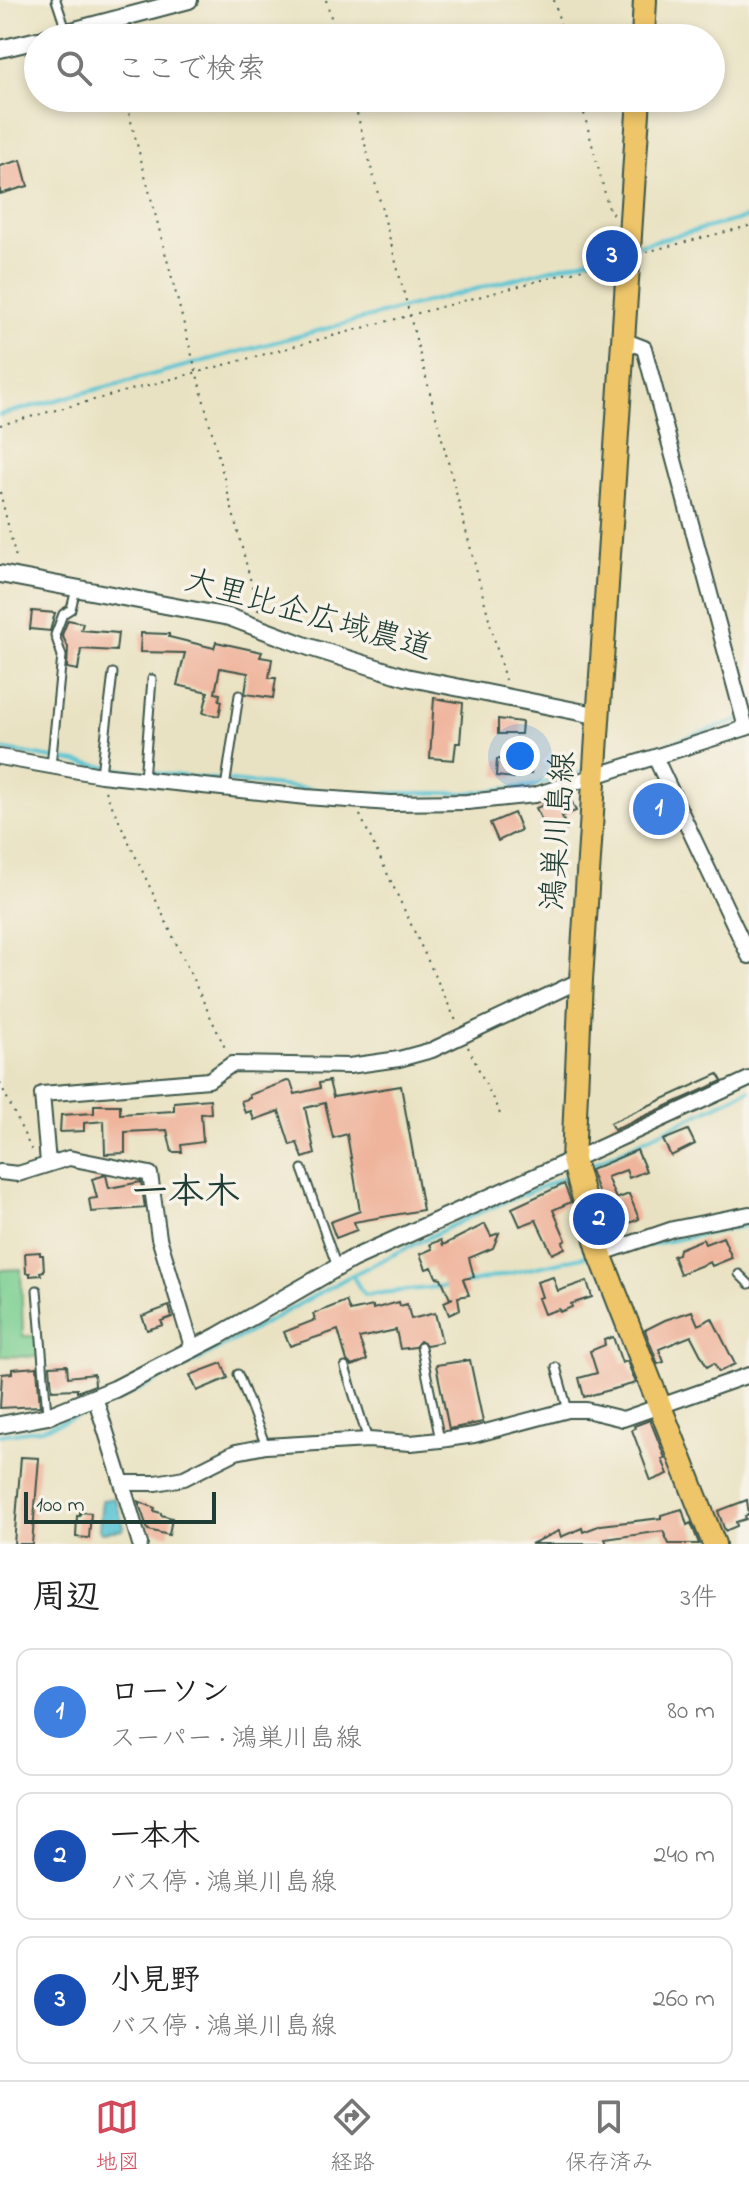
<!DOCTYPE html>
<html lang="ja">
<meta charset="utf-8">
<style>
:root{--surface:#fff;--page:#f2f2f2;--text:#222;--muted:#767676;--line:#e0e0e0;--accent:#d1495b}
body{margin:0;font-family:"Indie Flower","Klee One",sans-serif;background:var(--page);color:var(--text)}
.scale{position:absolute;left:24px;bottom:20px;width:192px;box-sizing:border-box;padding-left:8px;border:4px solid #1f3d34;border-top:0;font-size:22px;line-height:28px;white-space:nowrap;color:#1f3d34;-webkit-text-stroke:6px #f7f3e8;paint-order:stroke}
.you{position:absolute;left:520px;top:756px;width:28px;height:28px;margin:-20px;border:6px solid #fff;border-radius:50%;background:#1a73e8;box-shadow:0 0 0 12px #1a73e833}
.badge{display:grid;place-items:center;width:52px;height:52px;border-radius:50%;background:var(--accent);color:#fff;font-size:26px;font-weight:700}
.pin{position:absolute;translate:-50% -50%;border:4px solid #fff;box-shadow:0 2px 8px #0006}
.list{margin:0;padding:0;list-style:none}
h2{display:flex;justify-content:space-between;align-items:center;height:104px;margin:0;padding:0 32px;font-size:34px}
h2 small{font-size:26px;font-weight:400;color:var(--muted)}
.list li{display:grid;grid-template-columns:52px 1fr auto;gap:24px;align-items:center;box-sizing:border-box;height:128px;margin:0 16px 16px;padding:0 16px;border:2px solid var(--line);border-radius:16px}
.list b{display:block;font-size:30px;white-space:nowrap}
.list p{margin:0;font-size:26px;white-space:nowrap;color:var(--muted)}
.list em{font-size:26px;font-style:normal;color:var(--muted)}
.icon{flex:none;width:44px;height:44px;fill:none;stroke:currentColor;stroke-width:2;stroke-linecap:round;stroke-linejoin:round}
.map{position:relative;flex:none;width:749px;height:1544px;overflow:hidden}
.search{position:absolute;background:var(--surface);box-shadow:0 4px 12px #0003;left:24px;right:24px;top:24px;height:88px;display:flex;align-items:center;gap:20px;box-sizing:border-box;padding:0 28px;border-radius:44px;color:var(--muted);font-size:30px}
.sheet{height:536px;background:var(--surface)}
nav{display:flex;justify-content:space-around;align-items:center;box-sizing:border-box;height:112px;border-top:2px solid var(--line);background:var(--surface);font-size:22px;color:var(--muted)}
nav a{display:grid;justify-items:center;gap:4px}
nav .on{color:var(--accent)}
.map>svg:first-child{display:block}
.green{fill:#7ccf92;stroke:#4e8663;stroke-width:2}
.water{fill:#59c4d3;stroke:#3c8084;stroke-width:2}
.lines{fill:none;stroke-linecap:round;stroke-linejoin:round}
.stream{stroke:#59c4d3;stroke-width:4}
.building{fill:#efb49b}
.service-casing{stroke:#3d5649;stroke-width:11}
.minor-casing{stroke:#3d5649;stroke-width:18}
.tertiary-casing{stroke:#3d5649;stroke-width:20}
.primary-casing{stroke:#3d5649;stroke-width:26}
.path{stroke:#3d5649;stroke-width:2;stroke-dasharray:2 6;stroke-linecap:butt}
.service{stroke:#fff;stroke-width:7}
.minor{stroke:#fff;stroke-width:14}
.tertiary{stroke:#fff;stroke-width:16}
.primary{stroke:#eec569;stroke-width:22}
.labels{text-anchor:middle;dominant-baseline:central;stroke-width:7;stroke-linejoin:round;paint-order:stroke}
.street-label{font-size:32px;fill:#1f3d34;stroke:#f7f3e8}
.quarter-label{font-size:36px;font-weight:bold;fill:#1f3d34;stroke:#f7f3e8}
</style>
<div class="map">
<svg width="749" height="1544" viewBox="0 0 749 1544">
<rect width="100%" height="100%" fill="#f7f3e8"/>
<filter id="ink" filterUnits="userSpaceOnUse"><feTurbulence type="fractalNoise" baseFrequency=".0125" numOctaves="2"/><feDisplacementMap in="SourceGraphic" scale="16" xChannelSelector="R" yChannelSelector="G"/><feConvolveMatrix kernelMatrix="1 2 1 2 8 2 1 2 1" color-interpolation-filters="sRGB"/></filter>
<filter id="wash" filterUnits="userSpaceOnUse"><feTurbulence type="fractalNoise" baseFrequency=".006" numOctaves="4" result="noise"/><feDisplacementMap in="SourceGraphic" scale="32" xChannelSelector="R" yChannelSelector="G"/><feGaussianBlur stdDeviation="1.8" result="paint"/><feColorMatrix in="noise" values="0 0 0 0 0 0 0 0 0 0 0 0 0 0 0 0 0 1.4 0 .05"/><feComposite in="paint" operator="in"/></filter>
<g filter="url(#wash)">
<rect width="100%" height="100%" fill="#e9e2c2"/>
<path class="green" d="M21,1269L23,1336H37L39,1357L0,1356V1270Z"/>
<path class="water" d="M115,1498L124,1527L122,1530L101,1532L99,1529L102,1500Z"/>
<g class="lines">
<path class="stream" d="M635,246L749,217
M0,415L623,250
M0,749L124,770L350,793H468L532,786L588,770
M604,765L740,720
M585,1168L749,1090
M639,1247L749,1225
M352,1275L364,1295L446,1286
M463,1284L591,1255
M0,1435L42,1429L110,1404L204,1357L352,1275L476,1214L570,1175"/>
</g>
<g id="blocks">
<path class="building" d="M21,160L28,186L0,194V166Z
M32,611L55,613L50,631L30,629Z
M68,620L83,623L81,630L118,633L116,651L81,649L78,670L67,668L68,647L62,635Z
M141,633L169,634V637L214,648L216,642L262,652L260,657L272,659L269,678H276L273,698L245,694L248,673L220,668L215,693L220,694L219,700L222,701L219,716L203,713L208,692L177,685L185,653L140,652Z
M434,698L463,703L460,743H456L454,760L430,758Z
M498,719L522,722L521,734H498Z
M497,759L532,760L531,774H514V778L496,776Z
M659,790L674,821L660,829L642,798Z
M564,797L565,800L570,798L576,811L562,816L567,830L556,834L552,825L545,827L536,808Z
M514,813L521,830L498,841L490,823Z
M718,1074L722,1081L614,1130L610,1123Z
M287,1081L291,1082L295,1094L320,1088L319,1083L329,1081L333,1097L401,1086L423,1210L354,1222L357,1230L336,1238L330,1222L360,1211L347,1134L333,1138L325,1103L305,1108L315,1154L303,1158L297,1143L290,1145L279,1111L254,1120L251,1111L245,1113L241,1101L250,1098L249,1095Z
M210,1099L211,1113L201,1114L203,1142L181,1145L182,1152H172L167,1130L125,1132V1153L105,1154L104,1121L84,1123V1131L60,1132L61,1115L94,1113V1105H120V1114L174,1111V1102Z
M688,1130L695,1144L671,1156L663,1140Z
M637,1150L646,1171L629,1178L626,1170L607,1177L616,1199L629,1194L639,1219L623,1226L622,1222L611,1226L590,1170Z
M106,1175L109,1188L141,1182L145,1208L91,1212L89,1199L97,1198L92,1179Z
M564,1184L571,1202L553,1210L566,1240L563,1242L565,1248L552,1254L536,1220L520,1226L512,1208Z
M485,1224L491,1236L499,1233L493,1248L469,1258L474,1277L463,1279L469,1295L458,1297L460,1310L449,1315L444,1302L453,1298L450,1299L441,1278L436,1277L432,1267L426,1269L420,1254L432,1249L430,1244L441,1240L443,1245Z
M723,1237L732,1258L712,1266L710,1262L680,1274L673,1256L678,1254L679,1249L703,1239L705,1244Z
M40,1252V1255H43L44,1271L40,1272L41,1275L30,1276V1273H26L25,1253Z
M553,1277L558,1291L587,1281L592,1297L571,1304L572,1307L560,1312L559,1309L544,1314L538,1298L542,1297L537,1282Z
M346,1301L350,1311L373,1306V1309L399,1302L400,1306L407,1304L411,1319L435,1313L442,1342L427,1345L420,1341L415,1347L400,1349L396,1330L359,1338L367,1360L352,1366L347,1361L338,1330L290,1346L284,1332L315,1320L313,1314Z
M169,1306L172,1317L161,1321L163,1325L147,1330L142,1316Z
M692,1311L698,1325L712,1318L735,1364L719,1372L714,1363L707,1367L691,1336L659,1349L664,1362L658,1364L645,1330L665,1320Z
M613,1337L622,1363L627,1361L636,1383L584,1397L579,1378L597,1373L590,1351L605,1345L604,1340Z
M470,1360L483,1422L449,1429L436,1365Z
M222,1363L228,1378L197,1391L190,1375Z
M67,1365L68,1377L94,1374L95,1385L77,1392V1389L52,1390L50,1366Z
M37,1367L40,1406L0,1408L2,1374L12,1373V1369Z
M650,1420L665,1458L662,1459L668,1474L651,1481L632,1430L635,1428L634,1426Z
M21,1457L39,1458L32,1544H14Z
M747,1500L749,1515L745,1516L746,1519L736,1522L737,1526L725,1531L718,1511Z
M138,1501L155,1508L154,1511L161,1513V1515L172,1518L169,1535L148,1530Z
M682,1509L687,1525L691,1523L699,1544H669L663,1531L605,1539L607,1544H531L559,1531L561,1537L582,1528L583,1532L601,1525L661,1518V1515Z
M80,1512L91,1513L89,1538L76,1537L77,1516H80Z"/>
</g>
</g>
<g filter="url(#ink)">
<use href="#blocks" fill-opacity="0" stroke="#3d5649" stroke-width="2"/>
<g class="lines">
<defs>
<path id="service" d="M56,0L66,30
M51,766L62,656L55,635L63,614L71,609L76,589
M101,774L113,673
M144,779L152,679
M225,788L239,695
M302,1169L337,1267
M739,1274L749,1284
M37,1290L47,1414
M421,1347L440,1440
M345,1367L368,1440
M556,1367L568,1410
M238,1374L266,1446"/>
<path id="minor" d="M623,340L644,348L746,728
M0,757L101,775L306,797L390,803L467,802L535,795L749,727
M655,757L749,956
M573,1160L749,1079
M48,1163L42,1094L209,1080L232,1064L349,1066L399,1059L432,1050L581,980
M0,1172L18,1174L69,1158L150,1174L159,1238L193,1350
M600,1254L673,1229L749,1214
M95,1397L122,1483H156L184,1478L236,1452L266,1446L368,1440L411,1443L440,1440L474,1435L568,1410H586L623,1419L749,1375
M122,1483L140,1544"/>
<path id="tertiary" d="M45,38L189,0
M0,49L38,40
M0,574L229,617L309,647L406,677L600,716
M0,1425L48,1416L115,1389L218,1336L352,1259L573,1160"/>
<path id="primary" d="M643,38L645,0
M639,98L581,980L573,1160L600,1254L714,1544"/>
</defs>
<use href="#service" class="service-casing"/>
<use href="#minor" class="minor-casing"/>
<use href="#tertiary" class="tertiary-casing"/>
<use href="#primary" class="primary-casing"/>
<path class="path" d="M326,0L337,38
M554,0L564,38
M125,98L259,613
M353,98L505,680
M580,98L610,213L614,214
M646,252L749,226
M0,425L609,262
M0,492L17,562
M105,791L226,1050
M360,815L457,1023
M468,1047L502,1118
M0,1083L32,1151"/>
<use href="#service" class="service"/>
<use href="#minor" class="minor"/>
<use href="#tertiary" class="tertiary"/>
<use href="#primary" class="primary"/>
</g>
</g>
<g class="labels">
<g class="street-label">
<text transform="translate(308 616) rotate(16)">大里比企広域農道</text>
<text transform="translate(560 831) rotate(-86)">鴻巣川島線</text>
</g>
<g class="quarter-label">
<text x="186" y="1194">一本木</text>
</g>
</g>
</svg>
<div class="scale">100 m</div>
<div class="you"></div>
<div class="pin badge" style="left:659px;top:809px;background:#3f7fe0">1</div>
<div class="pin badge" style="left:599px;top:1219px;background:#1a4fb4">2</div>
<div class="pin badge" style="left:612px;top:256px;background:#1a4fb4">3</div>
<div class="search"><svg class="icon" aria-label="search" viewBox="0 0 24 24"><circle cx="10" cy="10" r="6"/><path d="M15 15l6 6"/></svg>ここで検索</div>
</div>
<section class="sheet">
<h2>周辺<small>3件</small></h2>
<ul class="list">
<li><span class="badge" style="background:#3f7fe0">1</span><div><b>ローソン</b><p>スーパー · 鴻巣川島線</p></div><em>80 m</em></li>
<li><span class="badge" style="background:#1a4fb4">2</span><div><b>一本木</b><p>バス停 · 鴻巣川島線</p></div><em>240 m</em></li>
<li><span class="badge" style="background:#1a4fb4">3</span><div><b>小見野</b><p>バス停 · 鴻巣川島線</p></div><em>260 m</em></li>
</ul>
</section>
<nav>
<a class="on"><svg class="icon" aria-label="map" viewBox="0 0 24 24"><path d="M3 6l6-2 6 2 6-2v14l-6 2-6-2-6 2zM9 4v14M15 6v14"/></svg>地図</a>
<a><svg class="icon" aria-label="directions" viewBox="0 0 24 24"><path d="M12 3l9 9-9 9-9-9zM9 14v-3h6M13 9l2 2-2 2"/></svg>経路</a>
<a><svg class="icon" aria-label="saved" viewBox="0 0 24 24"><path d="M7 4h10v16l-5-4-5 4z"/></svg>保存済み</a>
</nav>
